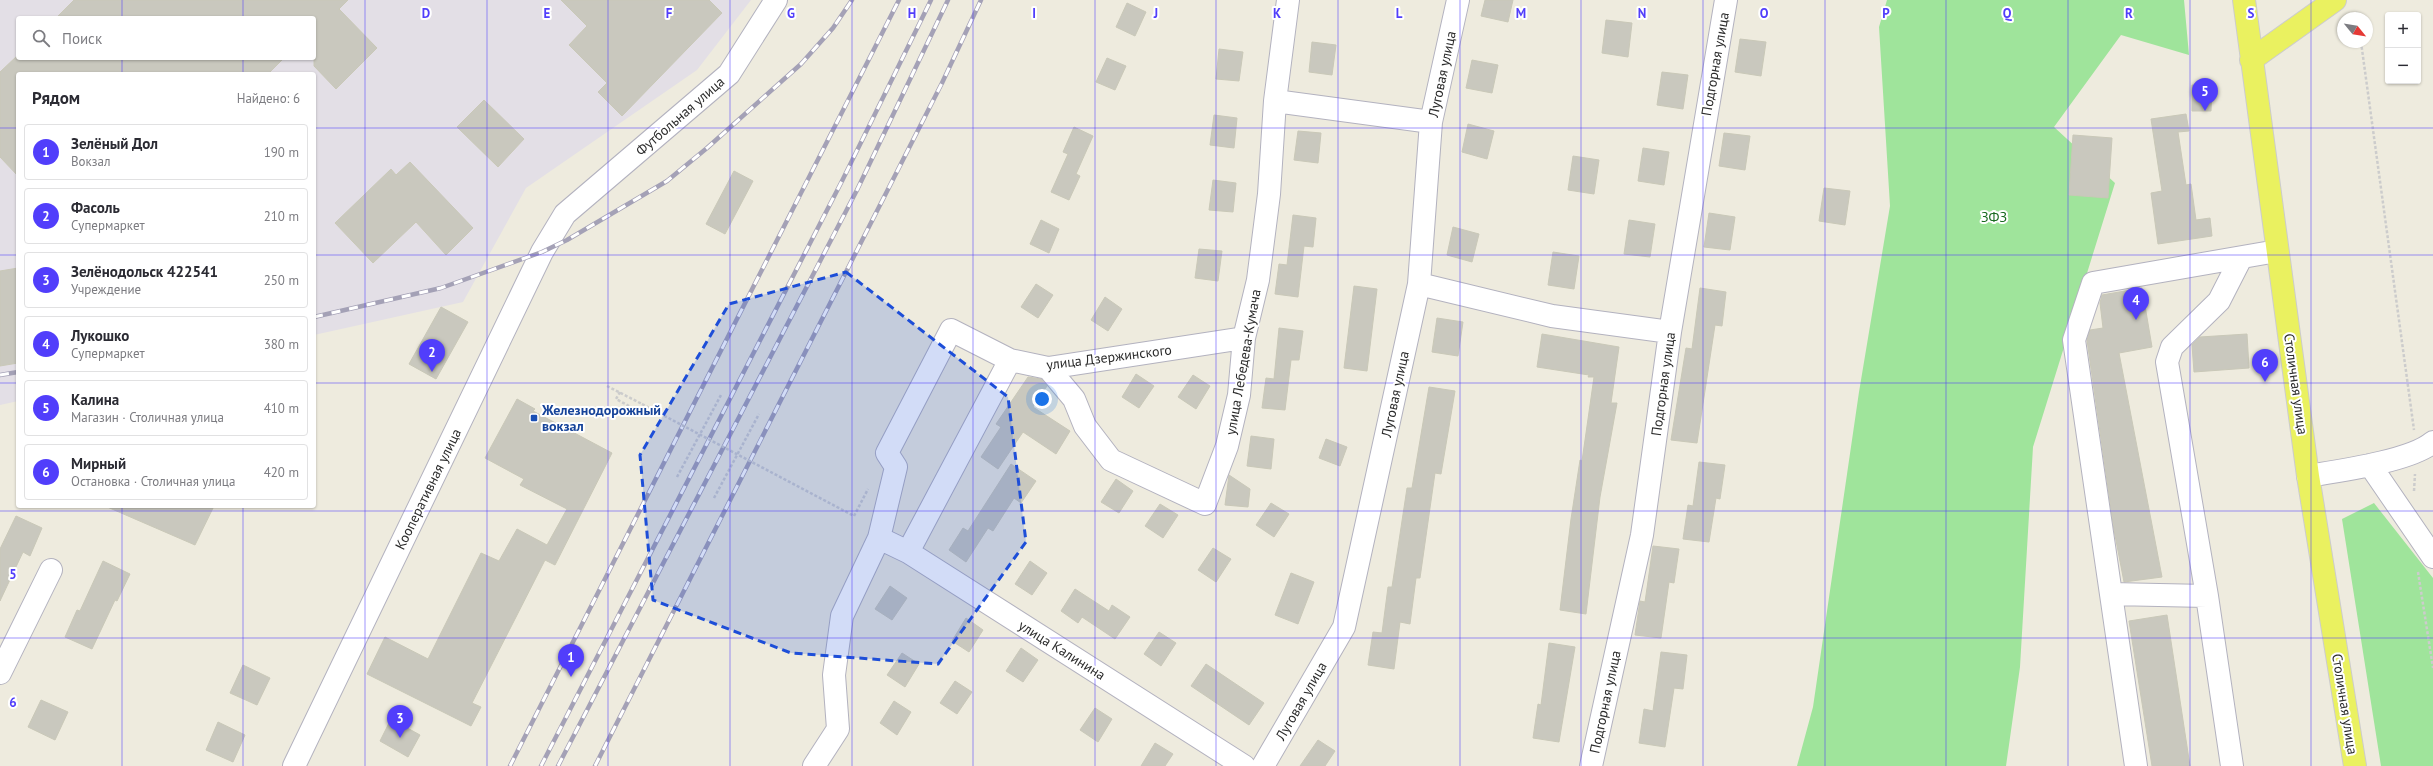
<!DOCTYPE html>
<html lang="ru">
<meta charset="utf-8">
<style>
:root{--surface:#fff;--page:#f2f2f3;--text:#2b2b33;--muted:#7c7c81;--line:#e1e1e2;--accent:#513efb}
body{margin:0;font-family:"PT Sans",sans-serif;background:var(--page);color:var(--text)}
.controls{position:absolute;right:12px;top:12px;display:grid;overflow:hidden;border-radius:4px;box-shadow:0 1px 3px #0004}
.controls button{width:36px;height:36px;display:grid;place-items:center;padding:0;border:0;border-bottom:1px solid var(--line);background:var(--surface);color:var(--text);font:20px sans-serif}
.compass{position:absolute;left:2337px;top:12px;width:36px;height:36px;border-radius:50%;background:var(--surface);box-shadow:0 1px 3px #0004;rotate:120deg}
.you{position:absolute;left:1042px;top:399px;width:14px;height:14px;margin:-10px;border:3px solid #fff;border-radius:50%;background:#1a73e8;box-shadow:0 0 0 6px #1a73e833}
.badge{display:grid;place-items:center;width:26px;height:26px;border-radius:50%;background:var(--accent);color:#fff;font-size:13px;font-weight:700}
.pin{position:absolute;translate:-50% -33px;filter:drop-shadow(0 1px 2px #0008)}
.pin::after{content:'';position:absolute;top:21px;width:14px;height:12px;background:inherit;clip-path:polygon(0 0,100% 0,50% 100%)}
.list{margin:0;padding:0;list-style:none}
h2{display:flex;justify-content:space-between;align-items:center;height:52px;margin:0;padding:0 16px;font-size:17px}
h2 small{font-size:13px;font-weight:400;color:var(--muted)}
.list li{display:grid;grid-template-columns:26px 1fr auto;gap:12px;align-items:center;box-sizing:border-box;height:56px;margin:0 8px 8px;padding:0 8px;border:1px solid var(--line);border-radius:4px}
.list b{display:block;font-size:15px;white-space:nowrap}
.list p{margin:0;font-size:13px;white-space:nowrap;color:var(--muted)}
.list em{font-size:13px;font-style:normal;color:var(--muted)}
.icon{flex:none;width:22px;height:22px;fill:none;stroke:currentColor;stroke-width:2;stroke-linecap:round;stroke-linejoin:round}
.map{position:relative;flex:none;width:2433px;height:766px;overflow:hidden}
.search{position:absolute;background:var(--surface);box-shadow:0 1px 3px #0004;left:16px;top:16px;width:300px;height:44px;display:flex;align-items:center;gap:10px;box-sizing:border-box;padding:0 14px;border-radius:4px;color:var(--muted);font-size:15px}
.panel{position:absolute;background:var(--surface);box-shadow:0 1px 3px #0004;left:16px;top:72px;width:300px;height:436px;border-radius:4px}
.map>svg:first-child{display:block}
.industrial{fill:#e3dfe6;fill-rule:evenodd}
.green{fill:#9fe49b}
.building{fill:#c9c8be;stroke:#c9c8b8}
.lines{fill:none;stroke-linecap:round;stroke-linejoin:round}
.minor-casing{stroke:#b3b2bf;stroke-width:24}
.major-casing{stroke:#ccc;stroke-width:24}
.path{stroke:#ccc;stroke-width:2.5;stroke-dasharray:3 2;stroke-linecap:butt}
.minor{stroke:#fff;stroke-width:22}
.major{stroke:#eaf160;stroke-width:22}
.rail-casing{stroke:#a4a1b6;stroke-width:4.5}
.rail{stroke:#fff;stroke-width:3;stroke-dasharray:9;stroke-linecap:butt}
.path-bridge{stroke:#ccc;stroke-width:2.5;stroke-dasharray:3 2;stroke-linecap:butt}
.marked{fill:#1d4ed8;fill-opacity:0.2;stroke:#1d4ed8;stroke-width:3;stroke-dasharray:8 5;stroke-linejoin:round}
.grid{fill:none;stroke:#513efb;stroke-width:1;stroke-opacity:0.55}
.transit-dot{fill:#1a4fb4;stroke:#fff;stroke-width:1.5}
.labels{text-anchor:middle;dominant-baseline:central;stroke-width:4;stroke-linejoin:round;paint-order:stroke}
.street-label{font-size:14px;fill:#2c2c2c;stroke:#fff}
.park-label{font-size:14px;fill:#1a6b21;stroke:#fff}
.transit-label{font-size:14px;font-weight:bold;fill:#164399;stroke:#fff;text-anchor:start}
.grid-label{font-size:13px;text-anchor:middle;font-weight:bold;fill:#513efb;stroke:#fff;stroke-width:4;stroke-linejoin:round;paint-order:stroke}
</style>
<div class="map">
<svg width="2433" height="766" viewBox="0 0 2433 766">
<rect width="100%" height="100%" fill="#eeebde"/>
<path class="industrial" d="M0,0H751L697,70L526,188L463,302L314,335V74H18V401L0,405ZM18,18H314V58H18Z"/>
<path class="green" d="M1887,0H2184L2189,55L2121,35L2054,127L2115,183L2033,447L2020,667L2006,766H1797L1813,707L1859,392L1890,206L1879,27Z
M2374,503L2433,578V766H2381L2342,519Z"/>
<path class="building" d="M74,0H348L339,9L377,48L336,89L314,66V18H56Z
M561,0H709L722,13L622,116L598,92L607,83L569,45L587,26Z
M1485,0H1513L1508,22L1481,16Z
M1127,3L1146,12L1135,36L1116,27Z
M1606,20L1632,23L1628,57L1602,53Z
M1740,39L1766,42L1761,76L1735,72Z
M1312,42L1336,45L1332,75L1309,72Z
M1219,49L1243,52L1239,81L1216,79Z
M18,55V58H284L268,74H18V176L0,157V72Z
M1107,58L1126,66L1115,90L1096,82Z
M1472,60L1498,65L1492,93L1466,88Z
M1662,72L1688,75L1683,109L1657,105Z
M2192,85L2212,86L2211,111H2192Z
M484,100L524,139L498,167L457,127Z
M2186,114L2189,131L2178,132L2186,185L2191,184L2196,220L2210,218L2212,236L2158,244L2151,193L2162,191L2151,119Z
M1214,115L1237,118L1234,148L1210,145Z
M1468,124L1494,131L1487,159L1462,152Z
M1074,127L1093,136L1076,174L1080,176L1069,200L1051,192L1068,154L1063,152Z
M1298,131L1321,133L1318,163L1294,160Z
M1724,133L1750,136L1745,170L1719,166Z
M2073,135L2112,138L2108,198L2069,195Z
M1643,148L1669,152L1664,185L1638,181Z
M1573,156L1599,160L1594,194L1568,190Z
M410,162L473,228L446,255L416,222L373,263L335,223L391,169L396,175Z
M734,171L753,181L725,234L706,224Z
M1213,180L1236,183L1233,212L1209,210Z
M1824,188L1850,191L1845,225L1819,221Z
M1709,213L1735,217L1730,250L1704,247Z
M1293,215L1316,218L1313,247L1304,246L1298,297L1275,294L1279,264L1287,265Z
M1041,220L1059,229L1049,253L1030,244Z
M1629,220L1655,224L1650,257L1624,254Z
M1453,227L1479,234L1472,262L1447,255Z
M1199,249L1222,251L1218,281L1195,278Z
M1553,252L1579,256L1574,289L1548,285Z
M18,268V363L0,366V271Z
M1036,284L1053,295L1038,318L1021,307Z
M1354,286L1377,289L1367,371L1344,368Z
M1700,288L1726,292L1722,326L1715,325L1697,443L1671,440L1686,348L1692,349Z
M2142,288L2152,347L2119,353L2162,577L2124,582L2114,530L2087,340L2090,330L2103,328L2100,303L2102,295Z
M1105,297L1122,309L1108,331L1091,320Z
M441,307L468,322L436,379L409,364Z
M1437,318L1463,322L1458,356L1432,352Z
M1279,328L1303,331L1299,360H1291L1285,410L1262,408L1266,378L1274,379Z
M1542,334L1619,347L1611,403H1617L1600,497L1586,614L1560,610L1571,519L1580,460L1582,461L1594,377H1588L1589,375L1537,367Z
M2247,334L2249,368L2194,372L2192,345L2200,337Z
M1136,374L1154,386L1139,408L1122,397Z
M1193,375L1210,386L1196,409L1178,397Z
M1028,377L1041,379L1047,386L1033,407L1070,431L1056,454L1023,432L998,469L981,457L1001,427L996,424Z
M1429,387L1455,391L1441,474L1435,473L1420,578H1416L1410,624L1400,622L1394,669L1368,665L1373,632L1382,633L1388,587H1392L1407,488H1412Z
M517,399L535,409L533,411L612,453L555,565L545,560L515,619L472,703L481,707L471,726L367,674L385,637L428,659L481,553L499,561L517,529L547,545L567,509L520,485L524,479L485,458Z
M1251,436L1274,439L1271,469L1247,466Z
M1326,439L1347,447L1340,466L1319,458Z
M1699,462L1725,465L1720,499L1716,498L1709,542L1683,539L1688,505L1693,506Z
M1011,464L1036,481L1021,503L1014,498L993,531L988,528L966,562L949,550L963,528L968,531Z
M1229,475L1250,489L1248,507L1225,505Z
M1116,479L1133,491L1119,513L1101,502Z
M1271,503L1289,514L1274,537L1256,525Z
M1160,504L1178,515L1163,538L1145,526Z
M105,506H214L195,545Z
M16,516L42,528L30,556L23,552L0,601V549Z
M1653,546L1679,549L1674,583L1669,582L1661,638L1635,635L1640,601L1645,602Z
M1213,548L1231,559L1216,582L1198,570Z
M103,561L130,574L117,601L115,600L92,649L65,637L77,610L80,611Z
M1030,561L1047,573L1032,595L1015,584Z
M1291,573L1314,582L1298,624L1275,615Z
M890,586L907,598L892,620L875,609Z
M1075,589L1109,611L1112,605L1130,617L1115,639L1082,617L1078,623L1061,611Z
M2167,615L2190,766H2152L2129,621Z
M966,618L983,630L969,652L952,641Z
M1159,632L1176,643L1161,666L1144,654Z
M1549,643L1575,647L1559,742L1533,738L1538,704L1541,705Z
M1021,648L1038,660L1023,682L1006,671Z
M1661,652L1687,655L1683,689L1674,688L1665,747L1639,743L1644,709L1653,711Z
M902,653L919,664L905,687L887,675Z
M1206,664L1264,703L1249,725L1191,686Z
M243,665L270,678L257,705L230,693Z
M955,681L972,692L957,714L940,703Z
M41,700L68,712L55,740L28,727Z
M894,701L911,712L897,735L880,723Z
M1095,708L1112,719L1098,742L1080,730Z
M391,719L420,735L408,757L380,741Z
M218,722L245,735L233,762L206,750Z
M1318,740L1335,751L1325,766H1300Z
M1155,743L1173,754L1165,766H1141Z"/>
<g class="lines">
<defs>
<path id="minor" d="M1275,101L1431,122
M1419,284L1552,316L1670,332
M1048,368L1074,399L1085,426L1111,460L1205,504L1227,446L1239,395L1244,338L1258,280L1269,194L1275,101L1288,0
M2370,465L2433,557
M2308,476C2338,471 2411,461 2433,442
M879,538L908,552L1244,766
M908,552L1010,360
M2111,594L2207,596
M0,673L51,570
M294,766L542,252L565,214L729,74L776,0
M814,766L838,729L834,675L842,616L879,538L896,467L887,453L951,330L1010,360L1048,368L1244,338
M1263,766L1344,627L1419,284L1431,122L1458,0
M1591,766L1642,535L1670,332L1726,0
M2136,766L2074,340L2093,283L2277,251
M2232,766L2207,596L2167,362L2172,347L2219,301L2241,258"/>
<path id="major" d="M2244,0L2308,476L2355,766
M2251,60L2335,0"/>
</defs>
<use href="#minor" class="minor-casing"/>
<use href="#major" class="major-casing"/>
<path class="path" d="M2356,12L2357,18
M2361,42L2414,430
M607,386L642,404
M620,392L616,399L629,406
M677,477L721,395
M2414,491L2415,474
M714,498L759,414
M854,516L868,489
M2418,572L2433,668"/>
<use href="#minor" class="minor"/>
<use href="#major" class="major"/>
<defs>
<path id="rail" d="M314,317L441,288L542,252L567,240L667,181L707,148L801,64L833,28L852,0
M0,375L18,372
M510,766L899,0
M541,766L842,181L931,0
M558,766L857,190L948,0
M595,766L942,83L981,0"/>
</defs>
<use href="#rail" class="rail-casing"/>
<use href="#rail" class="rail"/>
<path class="path-bridge" d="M642,404L854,516"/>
</g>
<path class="marked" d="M846,272L1008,397L1026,542L938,664L791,653L653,600L640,455L729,304Z"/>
<path class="grid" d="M122,0V18M243,0V18M365,0V766M487,0V766M608,0V766M730,0V766M852,0V766M973,0V766M1095,0V766M1216,0V766M1338,0V766M1460,0V766M1581,0V766M1703,0V766M1825,0V766M1946,0V766M2068,0V766M2190,0V766M2311,0V766M122,58V74M243,58V74M0,128H18M314,128H2433M0,255H18M314,255H2433M0,383H18M314,383H2433M122,506V766M243,506V766M0,511H2433M0,638H2433"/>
<rect class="transit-dot" x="530" y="414" width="8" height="8" rx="2"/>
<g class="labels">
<g class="street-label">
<text transform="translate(1715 64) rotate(-80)">Подгорная улица</text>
<text transform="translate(1442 74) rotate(-78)">Луговая улица</text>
<text transform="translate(680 116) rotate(-41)">Футбольная улица</text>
<text transform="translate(1109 357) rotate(-7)">улица Дзержинского</text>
<text transform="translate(1243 362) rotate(-80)">улица Лебедева-Кумача</text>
<text transform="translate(1663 384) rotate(-82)">Подгорная улица</text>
<text transform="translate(2296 384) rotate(82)">Столичная улица</text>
<text transform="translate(1395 394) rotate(-78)">Луговая улица</text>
<text transform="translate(428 489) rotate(-64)">Кооперативная улица</text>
<text transform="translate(1062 650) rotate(32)">улица Калинина</text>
<text transform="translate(1301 701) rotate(-60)">Луговая улица</text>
<text transform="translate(1605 702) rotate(-78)">Подгорная улица</text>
<text transform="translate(2345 704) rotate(81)">Столичная улица</text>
</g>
<g class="park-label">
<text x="1994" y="217">ЗФЗ</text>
</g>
<g class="transit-label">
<text x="542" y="410">Железнодорожный<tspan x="542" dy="16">вокзал</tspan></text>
</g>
</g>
<g class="grid-label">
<text x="426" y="18">D</text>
<text x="547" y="18">E</text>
<text x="669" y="18">F</text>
<text x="791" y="18">G</text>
<text x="912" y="18">H</text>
<text x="1034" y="18">I</text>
<text x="1156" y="18">J</text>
<text x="1277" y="18">K</text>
<text x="1399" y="18">L</text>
<text x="1521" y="18">M</text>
<text x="1642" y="18">N</text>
<text x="1764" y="18">O</text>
<text x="1886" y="18">P</text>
<text x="2007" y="18">Q</text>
<text x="2129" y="18">R</text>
<text x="2251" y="18">S</text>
<text x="13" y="579">5</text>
<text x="13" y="707">6</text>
</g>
</svg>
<div class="controls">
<button>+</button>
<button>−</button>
</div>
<svg class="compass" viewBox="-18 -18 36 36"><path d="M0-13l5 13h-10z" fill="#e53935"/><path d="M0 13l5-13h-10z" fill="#7c7c81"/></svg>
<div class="you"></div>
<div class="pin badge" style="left:571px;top:677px">1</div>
<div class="pin badge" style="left:432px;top:372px">2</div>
<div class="pin badge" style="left:400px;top:738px">3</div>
<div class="pin badge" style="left:2136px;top:320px">4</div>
<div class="pin badge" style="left:2205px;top:111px">5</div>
<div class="pin badge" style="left:2265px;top:382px">6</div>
<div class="search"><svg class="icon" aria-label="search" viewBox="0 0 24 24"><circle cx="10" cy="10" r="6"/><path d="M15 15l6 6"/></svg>Поиск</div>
<section class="panel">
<h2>Рядом<small>Найдено: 6</small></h2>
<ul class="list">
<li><span class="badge">1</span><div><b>Зелёный Дол</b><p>Вокзал</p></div><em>190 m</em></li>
<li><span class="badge">2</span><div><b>Фасоль</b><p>Супермаркет</p></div><em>210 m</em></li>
<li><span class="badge">3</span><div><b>Зелёнодольск 422541</b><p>Учреждение</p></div><em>250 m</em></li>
<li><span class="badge">4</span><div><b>Лукошко</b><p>Супермаркет</p></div><em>380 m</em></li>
<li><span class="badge">5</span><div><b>Калина</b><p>Магазин · Столичная улица</p></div><em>410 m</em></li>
<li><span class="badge">6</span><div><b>Мирный</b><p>Остановка · Столичная улица</p></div><em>420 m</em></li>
</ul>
</section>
</div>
